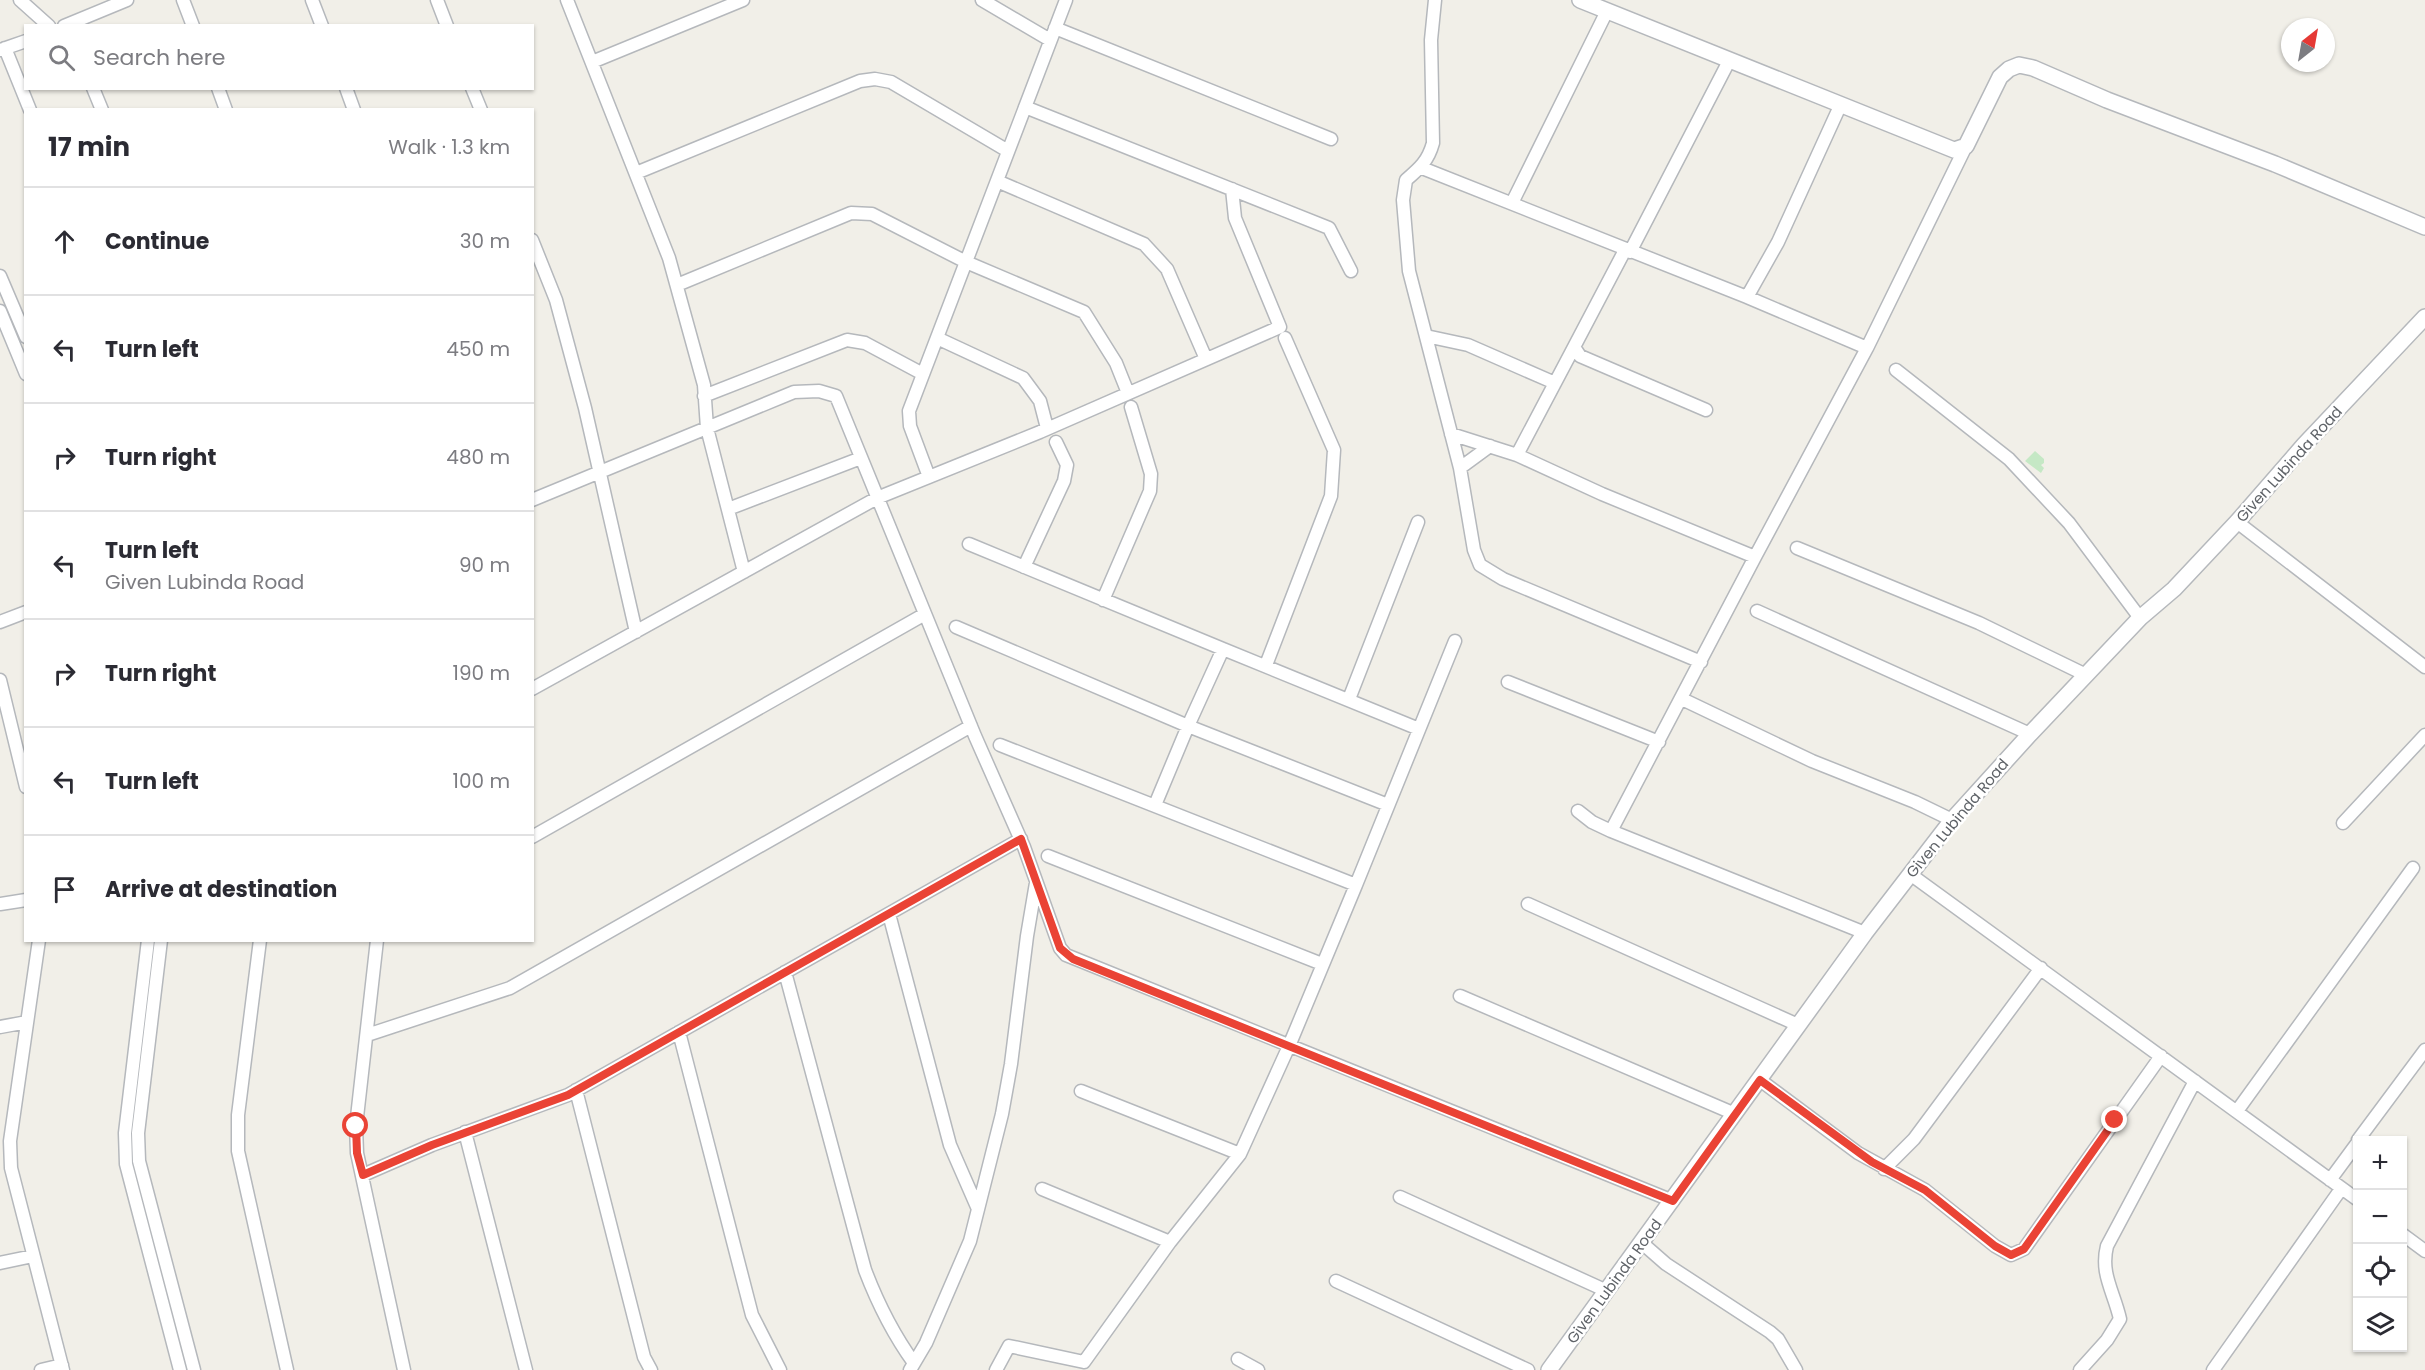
<!DOCTYPE html>
<meta charset="utf-8">
<style>
:root{--surface:#fff;--page:#f7f7f7;--text:#2b2b33;--muted:#7c7c81;--line:#e1e1e2}
body{margin:0;font-family:Poppins,sans-serif;background:var(--page);color:var(--text)}
.controls{position:absolute;right:18px;bottom:18px;display:grid;overflow:hidden;border-radius:0px;box-shadow:0 2px 4px #0004}
.controls button{width:54px;height:54px;display:grid;place-items:center;padding:0;border:0;border-bottom:2px solid var(--line);background:var(--surface);color:var(--text);font:30px sans-serif}
.compass{position:absolute;left:2281px;top:18px;width:54px;height:54px;border-radius:50%;background:var(--surface);box-shadow:0 2px 4px #0004;rotate:31deg}
.stop{position:absolute;width:18px;height:18px;margin:-14px;border:4px solid #ea4335;border-radius:50%;background:#fff}
.stop.end{background:#ea4335;border-color:#fff;box-shadow:0 2px 6px #0008}
.list{margin:0;padding:0;list-style:none}
h2{display:flex;justify-content:space-between;align-items:center;height:78px;margin:0;padding:0 24px;font-size:26px}
h2 small{font-size:20px;font-weight:400;color:var(--muted)}
.list li{display:grid;grid-template-columns:39px 1fr auto;gap:18px;align-items:center;box-sizing:border-box;height:108px;padding:0 24px;border-top:2px solid var(--line)}
.list b{display:block;font-size:22px;white-space:nowrap}
.list p{margin:0;font-size:20px;white-space:nowrap;color:var(--muted)}
.list em{font-size:20px;font-style:normal;color:var(--muted)}
.icon{flex:none;width:33px;height:33px;fill:none;stroke:currentColor;stroke-width:2;stroke-linecap:round;stroke-linejoin:round}
.map{position:relative;flex:none;width:2425px;height:1370px;overflow:hidden}
.search{position:absolute;background:var(--surface);box-shadow:0 2px 4px #0004;left:24px;top:24px;width:510px;height:66px;display:flex;align-items:center;gap:15px;box-sizing:border-box;padding:0 21px;border-radius:0px;color:var(--muted);font-size:22px}
.panel{position:absolute;background:var(--surface);box-shadow:0 2px 4px #0004;left:24px;top:108px;width:510px;height:834px;border-radius:0px}
.map>svg:first-child{display:block}
.green{fill:#c5e8c5}
.lines{fill:none;stroke-linecap:round;stroke-linejoin:round}
.minor-casing{stroke:#b5b8bc;stroke-width:15}
.tertiary-casing{stroke:#b5b8bc;stroke-width:18}
.minor{stroke:#fff;stroke-width:12}
.tertiary{stroke:#fff;stroke-width:15}
.route{stroke:#ea4335;stroke-width:8}
.labels{text-anchor:middle;dominant-baseline:central;stroke-width:5;stroke-linejoin:round;paint-order:stroke}
.street-label{font-size:15px;fill:#5f6368;stroke:#fff}
</style>
<div class="map">
<svg width="2425" height="1370" viewBox="0 0 2425 1370">
<rect width="100%" height="100%" fill="#f1efe8"/>
<path class="green" d="M2035,451L2044,459V463L2041,465L2044,468L2041,473L2025,461Z"/>
<g class="lines">
<defs>
<path id="minor" d="M20,0L49,26
M183,0L193,26
M312,0L322,26
M437,0L447,26
M567,0L669,258L704,385L707,428L744,572
M982,0L1050,40
M1435,0L1431,40L1433,143C1428,161 1420,168 1406,180L1403,200L1409,271L1460,468L1474,550L1480,565L1503,579L1701,662
M64,26L127,0
M1055,28L1331,139
M5,48L30,110
M0,50L26,41
M592,62L743,0
M93,88L102,110
M218,88L226,110
M346,88L354,110
M472,88L481,110
M1025,107L1329,228L1351,271
M1422,168L1747,297L1867,348
M636,173L860,81L875,79L891,82L1008,151
M997,181L1144,244L1167,269L1206,359
M1512,203L1607,11
M532,240L556,300L585,408L636,632
M1625,250L1574,347L1580,356L1706,410
M1630,252L1729,61
M0,276L26,337
M677,285L851,213L872,214L966,262L1084,312L1116,363L1128,393
M1747,297L1778,242L1840,106
M0,311L26,374
M1426,336L1468,345L1555,383
M937,338L1023,378L1040,401L1047,428
M1896,370L2009,459L2069,523L2140,618
M704,396L847,340L865,343L923,374
M1451,434L1517,455L1602,494L1755,557L1611,831
M1517,455L1574,347
M1460,468L1490,446
M929,477L910,426L909,411L1066,0
M532,500L794,392L819,391L836,396L975,736L1024,847L1060,948L1066,955L1673,1201
M728,509L861,458
M2237,522L2425,667
M969,544L1223,649
M1797,548L1979,623L2086,675
M1755,557L1867,348L1966,146
M1024,567L1064,481L1067,465L1056,442
M1103,600L1150,491L1151,474L1131,407
M1757,611L2030,734
M0,622L26,612
M956,627L1188,726L1388,805
M1266,665L1331,496L1334,450L1285,338
M0,680L26,787
M1508,682L1659,742
M532,689L877,498L1040,432L1280,327L1235,218L1232,189
M1349,699L1418,522
M1682,699L1812,761L1915,802L1952,820
M1155,805L1188,726L1223,649L1419,729
M1578,811L1592,822L1611,831L1865,933
M2343,823L2425,735
M532,837L925,614
M1048,856L1322,964
M1910,874L2358,1200
M1356,885L1455,641
M0,904L26,900
M1528,904L1798,1025
M889,914L950,1145L978,1209
M39,940L10,1141L11,1168L63,1370
M148,940L125,1133L126,1164L180,1370
M161,940L138,1133L139,1161L194,1370
M260,940L238,1115V1151L287,1370
M377,940L356,1126L357,1153L404,1370
M785,972L865,1270C878,1304 893,1334 914,1363
M1460,996L1735,1114
M0,1027L27,1022
M679,1032L752,1315L780,1370
M367,1035L510,988L971,726
M1760,1080L1858,1153L1925,1190L1995,1246L2011,1255L2024,1249L2161,1056
M576,1090L644,1357L651,1370
M1081,1091L1240,1154
M2237,1111L2413,868
M465,1132L526,1370
M2358,1140L2425,1050
M1884,1169L1914,1139L2041,968
M363,1175L432,1145L568,1095L1021,839
M2330,1180L2358,1142
M1042,1189L1170,1242
M1400,1197L1607,1291
M2402,1234L2425,1251
M1642,1243L1666,1264L1770,1332L1778,1339L1796,1370
M0,1263L33,1256
M1336,1281L1528,1370
M1238,1359L1258,1370
M41,1370L62,1365
M910,1370L926,1343L970,1241L1002,1114L1011,1064L1027,936L1036,883
M996,1370L1009,1346L1084,1362L1170,1242L1240,1154L1289,1046L1356,885L1000,745
M2080,1370L2107,1340L2120,1319C2114,1292 2100,1274 2107,1246L2195,1081
M2213,1370L2341,1189"/>
<path id="tertiary" d="M1580,0L1954,150L1966,146L2000,77L2009,69L2019,65L2033,68L2107,100L2275,164L2425,227
M1549,1370L1865,933L1952,820L2030,734L2140,618L2174,589L2237,522L2304,445L2425,317"/>
</defs>
<use href="#minor" class="minor-casing"/>
<use href="#tertiary" class="tertiary-casing"/>
<use href="#minor" class="minor"/>
<use href="#tertiary" class="tertiary"/>
</g>
<g class="lines">
<path class="route" d="M356,1126L357,1153L363,1175L432,1145L568,1095L1021,839L1060,948L1073,959L1673,1201L1760,1080L1872,1162L1925,1190L1995,1246L2011,1255L2024,1249L2115,1120"/>
</g>
<g class="labels">
<g class="street-label">
<text transform="translate(2289 464) rotate(-48)">Given Lubinda Road</text>
<text transform="translate(1957 818) rotate(-50)">Given Lubinda Road</text>
<text transform="translate(1614 1281) rotate(-54)">Given Lubinda Road</text>
</g>
</g>
</svg>
<div class="controls">
<button>+</button>
<button>−</button>
<button><svg class="icon" aria-label="locate" viewBox="0 0 24 24"><circle cx="12" cy="12" r="6"/><path d="M12 2v4M12 18v4M2 12h4M18 12h4"/></svg></button>
<button><svg class="icon" aria-label="layers" viewBox="0 0 24 24"><path d="M12 4l9 5-9 5-9-5zM3 14l9 5 9-5"/></svg></button>
</div>
<svg class="compass" viewBox="-18 -18 36 36"><path d="M0-13l5 13h-10z" fill="#e53935"/><path d="M0 13l5-13h-10z" fill="#7c7c81"/></svg>
<div class="stop" style="left:356px;top:1126px"></div>
<div class="stop end" style="left:2115px;top:1120px"></div>
<div class="search"><svg class="icon" aria-label="search" viewBox="0 0 24 24"><circle cx="10" cy="10" r="6"/><path d="M15 15l6 6"/></svg>Search here</div>
<section class="panel">
<h2>17 min<small>Walk · 1.3 km</small></h2>
<ul class="list">
<li><svg class="icon" aria-label="ahead" viewBox="0 0 24 24"><path d="M12 20V5M6 11l6-6 6 6"/></svg><div><b>Continue</b></div><em>30 m</em></li>
<li><svg class="icon" aria-label="left" viewBox="0 0 24 24"><path d="M17 20v-9H6M10 6l-5 5 5 5"/></svg><div><b>Turn left</b></div><em>450 m</em></li>
<li><svg class="icon" aria-label="right" viewBox="0 0 24 24"><path d="M7 20v-9h11M14 6l5 5-5 5"/></svg><div><b>Turn right</b></div><em>480 m</em></li>
<li><svg class="icon" aria-label="left" viewBox="0 0 24 24"><path d="M17 20v-9H6M10 6l-5 5 5 5"/></svg><div><b>Turn left</b><p>Given Lubinda Road</p></div><em>90 m</em></li>
<li><svg class="icon" aria-label="right" viewBox="0 0 24 24"><path d="M7 20v-9h11M14 6l5 5-5 5"/></svg><div><b>Turn right</b></div><em>190 m</em></li>
<li><svg class="icon" aria-label="left" viewBox="0 0 24 24"><path d="M17 20v-9H6M10 6l-5 5 5 5"/></svg><div><b>Turn left</b></div><em>100 m</em></li>
<li><svg class="icon" aria-label="arrive" viewBox="0 0 24 24"><path d="M6 21V4h12l-3 4 3 4H6"/></svg><div><b>Arrive at destination</b></div></li>
</ul>
</section>
</div>
